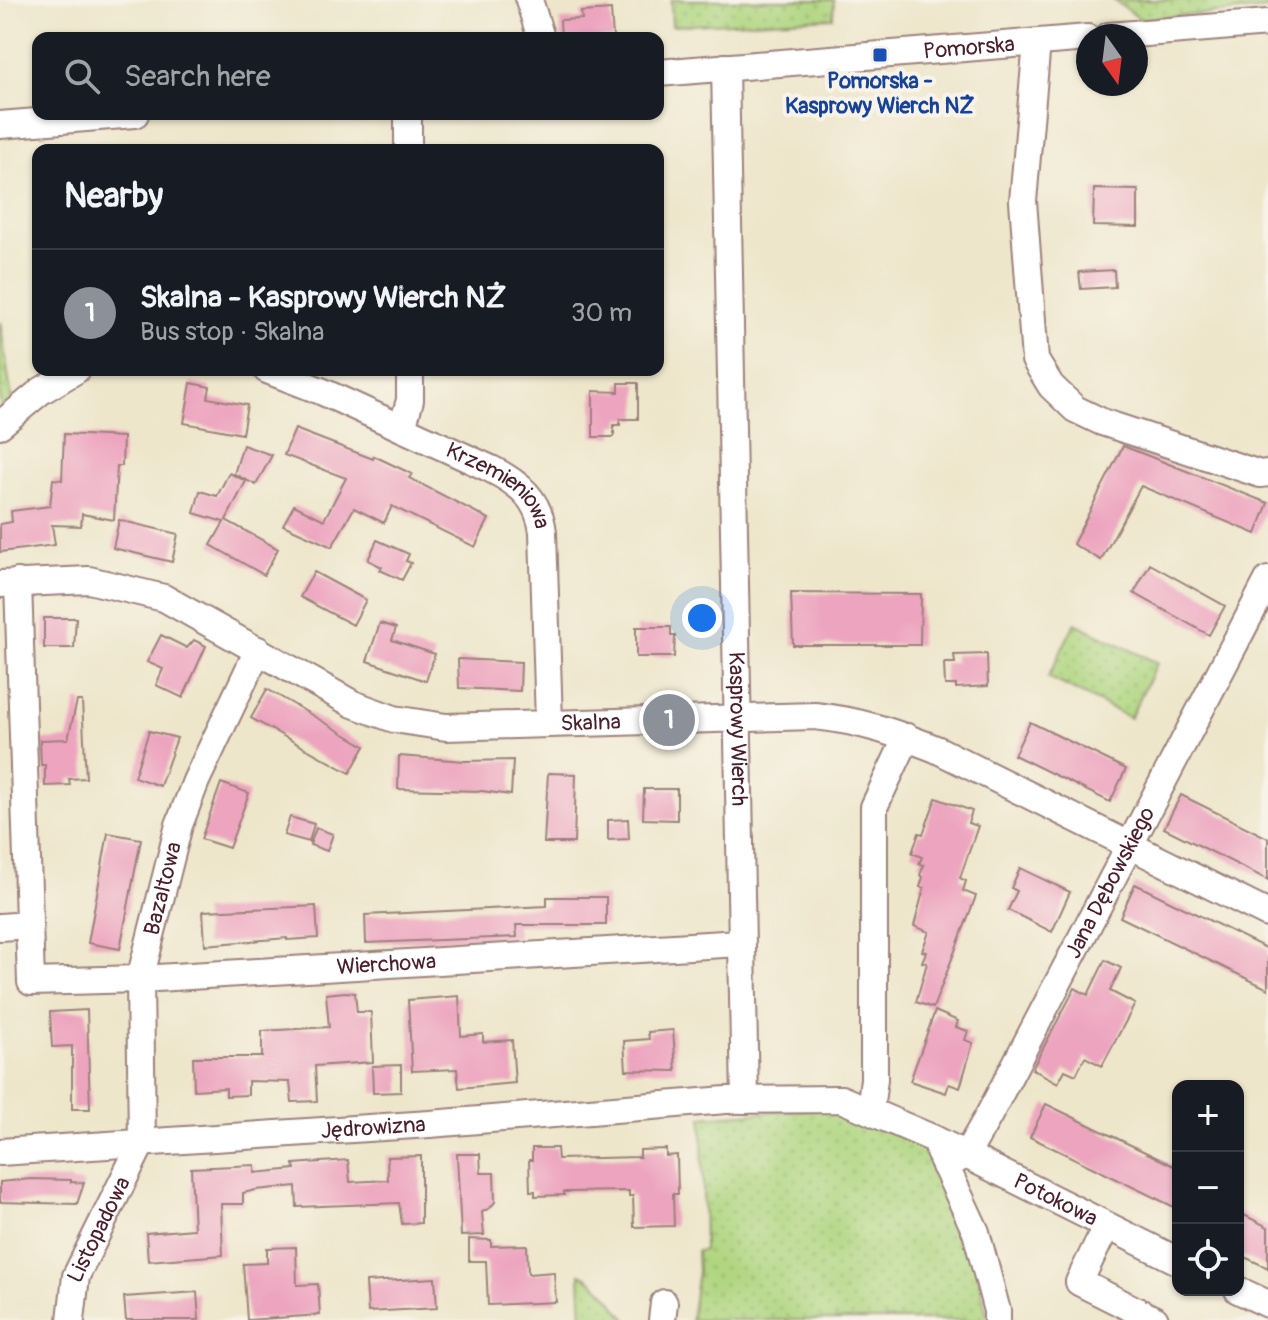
<!DOCTYPE html>
<meta charset="utf-8">
<style>
:root{--surface:#171b24;--page:#20242c;--text:#f1f3f6;--muted:#9ea1a6;--line:#363941;--accent:#8c9099}
body{margin:0;font-family:Pangolin,sans-serif;background:var(--page);color:var(--text)}
.controls{position:absolute;right:24px;bottom:24px;display:grid;overflow:hidden;border-radius:16px;box-shadow:0 2px 6px #0004}
.controls button{width:72px;height:72px;display:grid;place-items:center;padding:0;border:0;border-bottom:2px solid var(--line);background:var(--surface);color:var(--text);font:40px sans-serif}
.compass{position:absolute;left:1076px;top:24px;width:72px;height:72px;border-radius:50%;background:var(--surface);box-shadow:0 2px 6px #0004;rotate:166deg}
.you{position:absolute;left:702px;top:618px;width:28px;height:28px;margin:-20px;border:6px solid #fff;border-radius:50%;background:#1a73e8;box-shadow:0 0 0 12px #1a73e833}
.badge{display:grid;place-items:center;width:52px;height:52px;border-radius:50%;background:var(--accent);color:#fff;font-size:26px;font-weight:700}
.pin{position:absolute;translate:-50% -50%;border:4px solid #fff;box-shadow:0 2px 8px #0006}
.list{margin:0;padding:0;list-style:none}
h2{display:flex;justify-content:space-between;align-items:center;height:104px;margin:0;padding:0 32px;font-size:34px}
h2 small{font-size:26px;font-weight:400;color:var(--muted)}
.list li{display:grid;grid-template-columns:52px 1fr auto;gap:24px;align-items:center;box-sizing:border-box;height:128px;padding:0 32px;border-top:2px solid var(--line)}
.list b{display:block;font-size:30px;white-space:nowrap}
.list p{margin:0;font-size:26px;white-space:nowrap;color:var(--muted)}
.list em{font-size:26px;font-style:normal;color:var(--muted)}
.icon{flex:none;width:44px;height:44px;fill:none;stroke:currentColor;stroke-width:2;stroke-linecap:round;stroke-linejoin:round}
.map{position:relative;flex:none;width:1268px;height:1320px;overflow:hidden}
.search{position:absolute;background:var(--surface);box-shadow:0 2px 6px #0004;left:32px;top:32px;width:632px;height:88px;display:flex;align-items:center;gap:20px;box-sizing:border-box;padding:0 28px;border-radius:16px;color:var(--muted);font-size:30px}
.panel{position:absolute;background:var(--surface);box-shadow:0 2px 6px #0004;left:32px;top:144px;width:632px;height:232px;border-radius:16px}
.map>svg:first-child{display:block}
.grass{fill:url(#grass-dots);stroke:#7c7a55;stroke-width:2}
.building{fill:#eda5bf}
.lines{fill:none;stroke-linecap:round;stroke-linejoin:round}
.minor-casing{stroke:#9c827b;stroke-width:30}
.minor{stroke:#fff;stroke-width:26}
.transit-dot{fill:#1a4fb4;stroke:#f7f3e8;stroke-width:3}
.labels{text-anchor:middle;dominant-baseline:central;stroke-width:8;stroke-linejoin:round;paint-order:stroke}
.street-label{font-size:22px;fill:#4a1f2b;stroke:#f7f3e8}
.transit-label{font-size:22px;font-weight:bold;fill:#164399;stroke:#f7f3e8}
</style>
<div class="map">
<svg width="1268" height="1320" viewBox="0 0 1268 1320">
<defs>
<pattern id="grass-dots" width="8" height="8" patternUnits="userSpaceOnUse" patternTransform="scale(2)"><rect width="8" height="8" fill="#afd57f"/><path d="M2 2h.1M6 6h.1" fill="none" stroke="#98b66e" stroke-width="1.8" stroke-linecap="round"/></pattern>
</defs>
<rect width="100%" height="100%" fill="#f7f3e8"/>
<filter id="ink" filterUnits="userSpaceOnUse"><feTurbulence type="fractalNoise" baseFrequency=".0125" numOctaves="2"/><feDisplacementMap in="SourceGraphic" scale="16" xChannelSelector="R" yChannelSelector="G"/><feConvolveMatrix kernelMatrix="1 2 1 2 8 2 1 2 1" color-interpolation-filters="sRGB"/></filter>
<filter id="wash" filterUnits="userSpaceOnUse"><feTurbulence type="fractalNoise" baseFrequency=".006" numOctaves="4" result="noise"/><feDisplacementMap in="SourceGraphic" scale="32" xChannelSelector="R" yChannelSelector="G"/><feGaussianBlur stdDeviation="1.8" result="paint"/><feColorMatrix in="noise" values="0 0 0 0 0 0 0 0 0 0 0 0 0 0 0 0 0 1.4 0 .05"/><feComposite in="paint" operator="in"/></filter>
<g filter="url(#wash)">
<rect width="100%" height="100%" fill="#eee6cb"/>
<path class="grass" d="M671,0H834L833,18L672,26Z
M1114,0H1268V9L1140,19Z
M0,321L13,407L0,421Z
M1075,623L1157,663L1130,718L1048,677Z
M809,1109H837L922,1146L970,1238L988,1320H691L698,1271L697,1251L704,1250L702,1117Z
M580,1274C600,1282 614,1304 627,1320H582Z"/>
<g id="blocks">
<path class="building" d="M611,10L613,38H561L560,20L582,19L581,12Z
M1094,189L1138,190V227L1093,226Z
M1114,270L1115,287L1081,289L1079,272Z
M191,383L210,387L208,398L247,405L242,434L184,423Z
M619,383H638V419H620V425H614V437H593V391L619,392Z
M295,429L373,459L374,456L412,474L409,478L489,519L475,547L392,506L384,523L354,508L332,547L283,525L294,505L324,520L346,478L284,455Z
M64,434L123,437L122,466H117L114,520L82,514L81,526L52,525L55,545L0,552V524L12,522L11,511L50,506L53,479L62,480Z
M243,445L272,455L256,485L234,474Z
M1123,446L1268,503L1256,534L1141,486L1101,560L1073,544Z
M229,473L246,481L226,520L278,549L264,575L211,545L224,522L194,513L200,491L217,496Z
M119,520L178,534L172,562L113,548Z
M377,540L409,554L406,561L411,563L402,580L380,570L382,567L368,560Z
M1150,564L1225,606L1209,635L1134,593Z
M314,572L366,600L353,625L300,597Z
M791,593L921,594L920,645H793Z
M44,618H76L74,648H44Z
M380,623L396,628L392,640L435,654L426,681L367,661Z
M636,627H671V636H675L674,657H636Z
M161,635L187,648L194,640L206,646L183,698L156,685L163,669L147,662Z
M987,654L988,686L956,688V685H945L944,663H955L954,655Z
M458,659L521,662L520,691L459,688Z
M267,689L365,746L350,773L251,718Z
M77,701H82L86,778L69,779L70,785L45,786V765H41L40,740L68,739Z
M1030,722L1126,769L1110,802L1014,755Z
M149,731L177,738L160,786L134,777Z
M399,756L465,761L513,760L511,795L482,791L398,789Z
M548,773L576,774L574,843H544Z
M221,783L249,793L229,848L201,839Z
M644,789H677V820L643,819Z
M1181,795L1268,838V880L1164,828Z
M936,798L972,811L968,823L978,826L960,878L966,881L963,891L976,896L933,1008L916,1002L927,963L922,962L926,952L922,951L929,932L914,926L924,888L920,887L923,877L920,875L924,865L919,864L922,857L912,853L919,833L923,834Z
M290,817L314,824L309,842L284,835Z
M628,819L629,839L608,840V820Z
M316,828L333,834L327,851L310,845Z
M108,833L141,839L120,949L88,943Z
M1020,868L1070,892L1052,932L1008,910L1017,891L1011,888Z
M1135,884L1268,949V989L1120,917Z
M547,897H606V925H516L517,937L366,943L365,915L547,906Z
M316,906L318,938L287,940V938L205,945L203,911Z
M1105,960L1121,968L1110,991L1135,1004L1102,1066L1085,1057L1076,1075L1065,1070L1058,1083L1032,1069L1075,988L1088,995Z
M345,992L355,993L357,1012H371L373,1062L315,1066L317,1101L292,1102L290,1082L248,1081V1095L226,1096V1088L194,1090L193,1057H262V1031L329,1027L326,994Z
M459,996L461,1036L483,1034V1042L512,1040L515,1083L459,1088L457,1069L412,1071L408,1000Z
M87,1010L90,1109H72V1046L52,1047L50,1012Z
M935,1011L958,1021L956,1027L968,1031L965,1040L973,1043L960,1088L949,1084L946,1093L910,1081Z
M673,1030L676,1071L626,1070L624,1041L649,1039L648,1032Z
M401,1065V1092L373,1093L372,1066Z
M1046,1104L1178,1168V1209L1030,1137Z
M532,1148H557L558,1159L640,1157V1150L666,1149V1156L677,1155L678,1194H673L674,1226L634,1227L633,1196H629V1191L564,1192V1195L535,1196V1191H530L529,1160H532Z
M457,1154H480L481,1173H494L495,1202L490,1208L482,1212L484,1235L461,1236Z
M421,1156V1223L402,1224L399,1203L297,1207L296,1186L256,1190L243,1193V1204H221L223,1255L148,1261L146,1233L194,1229L191,1168L255,1165V1173L295,1169L294,1164L348,1160L350,1182L388,1180L387,1157Z
M31,1179L71,1180V1182L84,1183L77,1204L0,1202V1182Z
M1238,1212L1268,1227V1268L1238,1254Z
M469,1239L491,1240V1246L527,1245L528,1274L554,1272L556,1302L488,1305L486,1261H469Z
M296,1247L297,1285L318,1284L320,1315L247,1320L243,1264L267,1263V1248Z
M435,1278L437,1308L368,1312L366,1282Z
M197,1292L199,1320H126L124,1297Z"/>
</g>
</g>
<g filter="url(#ink)">
<use href="#blocks" fill-opacity="0" stroke="#9c827b" stroke-width="2"/>
<g class="lines">
<defs>
<g id="minor">
<path d="M529,0L541,38"/>
<path d="M1109,36L1268,23"/>
<path d="M1037,42L1023,201L1035,360L1051,386L1075,409L1102,422L1260,474L1268,473"/>
<path id="s1" d="M725,67L745,1100"/>
<path id="s2" d="M658,73L1088,38"/>
<path d="M408,114V150"/>
<path d="M0,125L135,114"/>
<path id="s3" d="M267,370L321,391L491,469C519,483 539,499 543,532L549,723"/>
<path d="M0,425L41,391L76,370"/>
<path d="M402,428L410,400V370"/>
<path id="s4" d="M18,582L31,982L140,979L740,943"/>
<path id="s5" d="M0,584L89,580L164,598L353,704L394,719L446,727L815,716C861,721 893,732 936,749L1268,914"/>
<path d="M0,927L29,925"/>
<path d="M870,1110L874,1079V807L907,737"/>
<path id="s6" d="M0,1152L430,1124L726,1100L841,1099L932,1138L1178,1261"/>
<path d="M939,1152L976,1232L997,1311V1320"/>
<path id="s7" d="M945,1166L966,1155L989,1115L1268,580"/>
<path d="M1106,1227L1079,1282L1155,1320"/>
<path d="M1238,1290L1268,1304"/>
<path id="s8" d="M71,1320L76,1276L142,1142L140,979L179,825L196,781L258,650"/>
<path d="M662,1320L664,1303"/>
</g>
</defs>
<use href="#minor" class="minor-casing"/>
<use href="#minor" class="minor"/>
</g>
</g>
<rect class="transit-dot" x="872" y="47" width="16" height="16" rx="4"/>
<g class="labels">
<g class="street-label">
<text stroke="none"><textPath href="#s2" startOffset="312">Pomorska</textPath></text>
<text stroke="none"><textPath href="#s3" startOffset="262">Krzemieniowa</textPath></text>
<text stroke="none"><textPath href="#s5" startOffset="624">Skalna</textPath></text>
<text stroke="none"><textPath href="#s1" startOffset="662">Kasprowy Wierch</textPath></text>
<text stroke="none"><textPath href="#s7" startOffset="332">Jana Dębowskiego</textPath></text>
<text stroke="none"><textPath href="#s8" startOffset="450">Bazaltowa</textPath></text>
<text stroke="none"><textPath href="#s4" startOffset="756">Wierchowa</textPath></text>
<text stroke="none"><textPath href="#s6" startOffset="374">Jędrowizna</textPath></text>
<text stroke="none"><textPath href="#s6" startOffset="1080">Potokowa</textPath></text>
<text stroke="none"><textPath href="#s8" startOffset="96">Listopadowa</textPath></text>
</g>
<g class="transit-label">
<text x="880" y="81">Pomorska -<tspan x="880" dy="25">Kasprowy Wierch NŻ</tspan></text>
</g>
</g>
</svg>
<div class="controls">
<button>+</button>
<button>−</button>
<button><svg class="icon" aria-label="locate" viewBox="0 0 24 24"><circle cx="12" cy="12" r="6"/><path d="M12 2v4M12 18v4M2 12h4M18 12h4"/></svg></button>
</div>
<svg class="compass" viewBox="-18 -18 36 36"><path d="M0-13l5 13h-10z" fill="#e53935"/><path d="M0 13l5-13h-10z" fill="#9ea1a6"/></svg>
<div class="you"></div>
<div class="pin badge" style="left:669px;top:720px">1</div>
<div class="search"><svg class="icon" aria-label="search" viewBox="0 0 24 24"><circle cx="10" cy="10" r="6"/><path d="M15 15l6 6"/></svg>Search here</div>
<section class="panel">
<h2>Nearby<small></small></h2>
<ul class="list">
<li><span class="badge">1</span><div><b>Skalna - Kasprowy Wierch NŻ</b><p>Bus stop · Skalna</p></div><em>30 m</em></li>
</ul>
</section>
</div>
